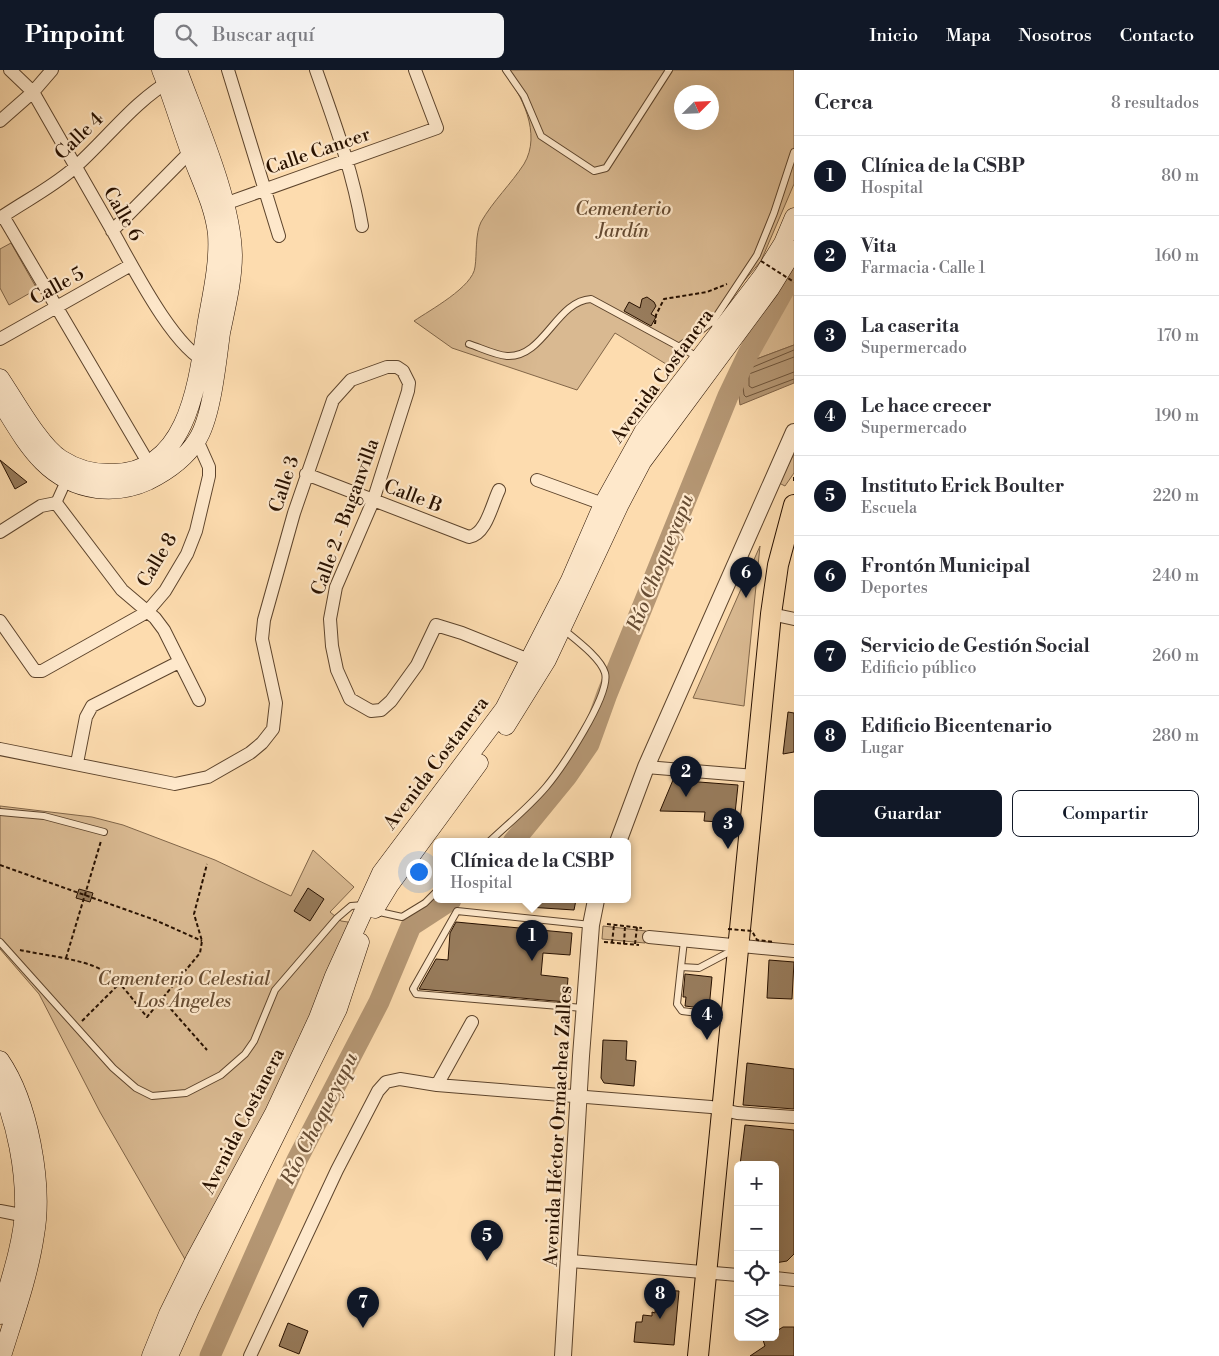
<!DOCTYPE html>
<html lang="es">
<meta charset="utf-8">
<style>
:root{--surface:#fff;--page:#f2f2f3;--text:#2b2b33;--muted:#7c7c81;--line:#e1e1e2;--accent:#111827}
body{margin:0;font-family:"Libre Bodoni",serif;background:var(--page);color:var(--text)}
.controls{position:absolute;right:15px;bottom:15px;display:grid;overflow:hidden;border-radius:8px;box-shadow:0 5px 20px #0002}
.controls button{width:45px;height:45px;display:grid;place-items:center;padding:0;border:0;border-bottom:1px solid var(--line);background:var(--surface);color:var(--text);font:25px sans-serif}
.compass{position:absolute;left:674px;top:15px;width:45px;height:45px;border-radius:50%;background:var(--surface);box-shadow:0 5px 20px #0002;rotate:66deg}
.you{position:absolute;left:418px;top:801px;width:18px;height:18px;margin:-12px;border:4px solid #fff;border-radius:50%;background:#1a73e8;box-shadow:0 0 0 8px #1a73e833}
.badge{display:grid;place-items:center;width:32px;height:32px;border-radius:50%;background:var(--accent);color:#fff;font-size:16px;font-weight:700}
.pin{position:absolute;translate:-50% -41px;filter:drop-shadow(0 1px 2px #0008)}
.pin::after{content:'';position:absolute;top:26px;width:18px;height:15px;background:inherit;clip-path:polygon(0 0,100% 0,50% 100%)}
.popup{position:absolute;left:433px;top:768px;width:198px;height:65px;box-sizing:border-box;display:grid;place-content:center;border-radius:8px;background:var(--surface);filter:drop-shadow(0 1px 4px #0005);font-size:16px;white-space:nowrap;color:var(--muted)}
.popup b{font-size:19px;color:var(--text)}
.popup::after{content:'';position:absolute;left:50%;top:100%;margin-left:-10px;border:10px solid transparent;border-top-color:var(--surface)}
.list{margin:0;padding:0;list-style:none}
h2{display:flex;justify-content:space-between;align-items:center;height:65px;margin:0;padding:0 20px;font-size:21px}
h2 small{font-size:16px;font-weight:400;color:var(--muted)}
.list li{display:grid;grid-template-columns:32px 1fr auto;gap:15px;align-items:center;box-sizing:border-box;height:80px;padding:0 20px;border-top:1px solid var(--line)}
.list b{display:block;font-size:19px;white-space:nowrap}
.list p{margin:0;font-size:16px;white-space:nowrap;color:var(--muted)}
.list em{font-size:16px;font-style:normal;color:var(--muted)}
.actions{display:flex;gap:10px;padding:15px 20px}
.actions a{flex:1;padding:11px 0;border:1px solid var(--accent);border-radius:8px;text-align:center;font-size:18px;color:var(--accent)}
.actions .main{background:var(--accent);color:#fff}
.icon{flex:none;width:28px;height:28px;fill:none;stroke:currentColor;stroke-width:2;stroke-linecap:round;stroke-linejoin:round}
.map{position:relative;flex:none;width:794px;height:1286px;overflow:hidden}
header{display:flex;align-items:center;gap:30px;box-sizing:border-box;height:70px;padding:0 25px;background:var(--accent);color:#fff}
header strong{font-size:24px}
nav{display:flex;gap:28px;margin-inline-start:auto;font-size:18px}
.search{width:350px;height:45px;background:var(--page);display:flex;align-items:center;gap:12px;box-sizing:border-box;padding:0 18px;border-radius:8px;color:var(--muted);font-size:19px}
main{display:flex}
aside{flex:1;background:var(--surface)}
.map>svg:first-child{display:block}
.green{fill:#d9b991;stroke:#806548;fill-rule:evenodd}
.water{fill:#b59774;stroke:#7d6146}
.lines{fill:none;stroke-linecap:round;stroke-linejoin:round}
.shore{stroke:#6e543a;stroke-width:1}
.river{stroke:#b59774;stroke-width:21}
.building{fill:#977b5b;stroke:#281100}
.service-casing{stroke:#5d442c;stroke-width:8}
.pedestrian-casing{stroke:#5d442c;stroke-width:12}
.minor-casing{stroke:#5d442c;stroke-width:14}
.tertiary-casing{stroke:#5d442c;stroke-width:18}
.secondary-casing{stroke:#281100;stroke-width:19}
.primary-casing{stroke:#281100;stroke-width:22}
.path{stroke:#281100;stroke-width:2;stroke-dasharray:4 2.5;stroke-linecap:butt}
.service{stroke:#fee8cb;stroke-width:6}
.pedestrian{stroke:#fee8cb;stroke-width:10}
.minor{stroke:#fee8cb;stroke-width:12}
.tertiary{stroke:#fee8cb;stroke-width:16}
.secondary{stroke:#fee8cb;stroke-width:18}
.primary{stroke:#fddcaf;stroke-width:20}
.path-bridge{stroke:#281100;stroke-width:2;stroke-dasharray:4 2.5;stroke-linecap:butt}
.labels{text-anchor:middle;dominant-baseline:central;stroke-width:4.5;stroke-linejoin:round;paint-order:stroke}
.street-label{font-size:19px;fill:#281100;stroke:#fee8cb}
.park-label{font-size:19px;font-style:italic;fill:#664c33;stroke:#fee8cb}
.water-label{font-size:20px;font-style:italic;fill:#674d34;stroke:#fee8cb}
</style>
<header>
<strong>Pinpoint</strong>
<div class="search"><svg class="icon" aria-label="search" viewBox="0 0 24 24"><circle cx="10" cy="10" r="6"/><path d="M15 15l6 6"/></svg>Buscar aquí</div>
<nav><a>Inicio</a><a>Mapa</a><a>Nosotros</a><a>Contacto</a></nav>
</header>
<main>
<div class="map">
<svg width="794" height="1286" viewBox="0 0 794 1286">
<rect width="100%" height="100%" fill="#fddcaf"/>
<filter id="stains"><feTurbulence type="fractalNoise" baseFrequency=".004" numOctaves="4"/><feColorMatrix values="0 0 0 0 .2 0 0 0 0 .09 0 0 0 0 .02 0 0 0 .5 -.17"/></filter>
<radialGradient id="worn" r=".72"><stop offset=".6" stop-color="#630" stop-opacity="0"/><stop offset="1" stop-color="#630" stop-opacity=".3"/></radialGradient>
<path class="green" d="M502,0H794V114L761,191L671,297L615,263L577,320L452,278L414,251C430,240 473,217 475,197C477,184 475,164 481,152C493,131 511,114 524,94C542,64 522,24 502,0ZM682,22H712V52H682Z
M11,173L37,219L9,235L0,218V179Z
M794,200V275L735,297Z
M794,384V403L785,416L779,413Z
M760,476L744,636L693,628Z
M0,736L92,747L123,755L215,790L291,826L313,780L354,817L330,842L341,851L348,852L349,859L310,961L186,1191L100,1042L39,924L0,879Z
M603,856L646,861L645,873L602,869Z"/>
<path class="water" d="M794,275V313L740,335L735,297Z"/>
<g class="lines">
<path class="shore" d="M794,280L741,302L744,325L746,327L794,309
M794,287L749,304V316L752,318L794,302"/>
<path class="river" d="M513,772L567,706L589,674L607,624L728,326L748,284L794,202
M210,1286L297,1090L379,932L411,856L451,830"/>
</g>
<path class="building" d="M647,227L654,232L656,236L651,244L656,247L651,256L624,241L629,232L640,238L642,229Z
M0,390L27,412L15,419Z
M788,642L794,643V682L783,684Z
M673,710L738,715L734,753L704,751L705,742L660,741Z
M308,818L324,829L310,851L294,841Z
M79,819L93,823L90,832L76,828Z
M528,830H576L574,840L528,837Z
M456,852L572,863L570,885L543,883L541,905L568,908L566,932L419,919L436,889L448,890L450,863Z
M769,890L794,892L792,929L767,928Z
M685,904L712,907L709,939L685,936L686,927H683Z
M603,970L627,971L626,990L636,991L634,1016L604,1013L601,1008Z
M747,993L794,999V1039L743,1035Z
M745,1055L794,1060V1184L787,1191L775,1193V1095H740Z
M657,1220L679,1221L674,1275L634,1272L636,1252H642L643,1245L652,1246V1242L655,1243Z
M288,1253L308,1261L299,1284L279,1276Z
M783,1257H794V1286H750L765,1276L762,1267H775V1262Z"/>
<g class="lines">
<defs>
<path id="service" d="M506,0L524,26L541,66L594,101L606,98L669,0
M717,262L714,250L757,185L774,143L794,82
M469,274C481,278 495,285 507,286C544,288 556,231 591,229L698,287
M679,277L714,250
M0,742L44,746L104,762
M489,772C508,754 529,737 546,717C561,699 611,625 605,603C601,588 575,569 563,559
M375,841L402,847L425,833L437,821
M0,872L113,998L136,1018L152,1026L186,1023L221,1005L245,984L254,971L275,920L337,848L351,836L364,835
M681,897L684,871
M583,938L416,924L413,919L457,841L591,855
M729,947L682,941L677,934L681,897L699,898L735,879"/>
<path id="pedestrian" d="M56,433L66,411"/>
<path id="minor" d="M10,0L33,22C59,68 86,114 112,160C131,193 173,278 207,292
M228,0L279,166
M316,0C334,51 353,102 362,156
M0,51L33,22L52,0
M219,136L437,58L415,0
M3,146L149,394
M0,148C25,131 51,118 73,99C107,69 134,31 173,9
M112,161L196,76
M0,269L131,195
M306,404L469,467C486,465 492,434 499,420
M537,410L603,434
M0,462L41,436L56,433L122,520L155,548L164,560L199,630
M771,544L794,549
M0,551L35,601H42L147,542L165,521L187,484L196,461L209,406V397L197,370
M0,679L175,714L208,707L250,683L262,673L273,659L276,633L262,569L264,550L294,443L333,330L351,310L387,297H397L403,301L409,313L408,321L373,431L336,517L330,549L332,576L337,600L350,629L371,641L381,640L391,631L417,595L436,555L462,563L529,590
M77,693L86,647L92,636L179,592
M646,697L755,706
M649,867L794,881
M437,1015L472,952
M0,1141L16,1144L24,1140
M571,1191L738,1205
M775,1208L794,1210
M250,1286L337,1100L378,1021L386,1012L400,1009L437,1015L711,1037L737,1043L794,1047"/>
<path id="tertiary" d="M618,772L646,697L794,362
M563,1286L581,986L591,855L596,830"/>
<path id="secondary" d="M0,308C15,330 40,376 61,389C78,400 94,404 114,403C190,402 198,307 207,251C212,223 219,193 217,164C214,136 200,109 190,82C180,55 172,27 161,0
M0,331C25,371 45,412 97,419C115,421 131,419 148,411C166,402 186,388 197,370C212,347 217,292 221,263C226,238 233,211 233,185C232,130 197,52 178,0
M506,656L547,590L620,434L642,392L770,219L794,180
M375,839L389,816L479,693
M0,990C29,1032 44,1114 35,1165C29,1206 14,1247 2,1286
M0,1016C16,1054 25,1099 24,1140C23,1172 9,1213 0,1245
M151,1286L168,1244L195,1189L274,1043L318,948L334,906L381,803L504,639L570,510L603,434L643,362L763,205L783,173L794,147
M169,1286L190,1239L338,939L360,872"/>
<path id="primary" d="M698,1286L771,544L778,495L794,435"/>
</defs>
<use href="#service" class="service-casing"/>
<use href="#pedestrian" class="pedestrian-casing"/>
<use href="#minor" class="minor-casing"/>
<use href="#tertiary" class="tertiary-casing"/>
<use href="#secondary" class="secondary-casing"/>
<use href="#primary" class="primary-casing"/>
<path class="path" d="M655,254L656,245L664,229L707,222L727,214
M794,407V411
M0,795L155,850L202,871
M607,854L642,858
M604,872L639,875
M612,873L614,855
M624,874L625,856
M635,874L637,857
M20,880C42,885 83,889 102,900C120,909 134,932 147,947L200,883L202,871L194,844L207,794
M66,888L101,771
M162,929L207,980
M82,951L119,914"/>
<use href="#service" class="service"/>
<use href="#pedestrian" class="pedestrian"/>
<use href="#minor" class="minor"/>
<use href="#tertiary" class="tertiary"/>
<use href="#secondary" class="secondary"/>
<use href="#primary" class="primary"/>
<path class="path-bridge" d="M761,191L794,212
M728,859L752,861L757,870L774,872"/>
</g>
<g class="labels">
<g class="street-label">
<text transform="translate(79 66) rotate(-44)">Calle 4</text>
<text transform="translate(318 81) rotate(-19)">Calle Cancer</text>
<text transform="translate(123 144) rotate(60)">Calle 6</text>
<text transform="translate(57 216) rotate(-29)">Calle 5</text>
<text transform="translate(662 306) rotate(-54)">Avenida Costanera</text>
<text transform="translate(284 414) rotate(-72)">Calle 3</text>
<text transform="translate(413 426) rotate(21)">Calle B</text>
<text transform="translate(345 447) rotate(-70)">Calle 2 - Buganvilla</text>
<text transform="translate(157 490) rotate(-59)">Calle 8</text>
<text transform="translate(436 693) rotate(-53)">Avenida Costanera</text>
<text transform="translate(243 1051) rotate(-63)">Avenida Costanera</text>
<text transform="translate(558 1056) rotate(-87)">Avenida Héctor Ormachea Zalles</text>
</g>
<g class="park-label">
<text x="623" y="139">Cementerio<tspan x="623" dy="22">Jardín</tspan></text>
<text x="184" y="909">Cementerio Celestial<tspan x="184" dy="22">Los Ángeles</tspan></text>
</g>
<g class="water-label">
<text transform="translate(661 493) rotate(-68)">Río Choqueyapu</text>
<text transform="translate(320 1049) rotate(-63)">Río Choqueyapu</text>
</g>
</g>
<rect width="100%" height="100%" filter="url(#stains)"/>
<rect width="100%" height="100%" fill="url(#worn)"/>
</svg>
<div class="controls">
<button>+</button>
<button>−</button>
<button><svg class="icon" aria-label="locate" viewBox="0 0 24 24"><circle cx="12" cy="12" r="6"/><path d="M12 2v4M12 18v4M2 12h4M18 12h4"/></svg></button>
<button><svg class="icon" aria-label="layers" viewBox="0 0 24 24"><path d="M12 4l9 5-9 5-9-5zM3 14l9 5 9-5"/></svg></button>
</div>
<svg class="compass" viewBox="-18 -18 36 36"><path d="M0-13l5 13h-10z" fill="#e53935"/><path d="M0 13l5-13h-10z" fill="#7c7c81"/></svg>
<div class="you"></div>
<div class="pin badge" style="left:532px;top:891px">1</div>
<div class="popup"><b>Clínica de la CSBP</b>Hospital</div>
<div class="pin badge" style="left:686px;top:727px">2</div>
<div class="pin badge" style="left:728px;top:779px">3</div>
<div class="pin badge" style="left:707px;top:970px">4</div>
<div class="pin badge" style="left:487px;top:1191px">5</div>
<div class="pin badge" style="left:746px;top:528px">6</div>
<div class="pin badge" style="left:363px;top:1258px">7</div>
<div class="pin badge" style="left:660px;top:1249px">8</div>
</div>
<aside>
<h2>Cerca<small>8 resultados</small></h2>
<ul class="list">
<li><span class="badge">1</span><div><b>Clínica de la CSBP</b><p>Hospital</p></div><em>80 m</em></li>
<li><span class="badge">2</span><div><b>Vita</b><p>Farmacia · Calle 1</p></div><em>160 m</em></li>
<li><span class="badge">3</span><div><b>La caserita</b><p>Supermercado</p></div><em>170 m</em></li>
<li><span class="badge">4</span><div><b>Le hace crecer</b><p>Supermercado</p></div><em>190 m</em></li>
<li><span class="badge">5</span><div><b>Instituto Erick Boulter</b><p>Escuela</p></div><em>220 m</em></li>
<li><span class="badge">6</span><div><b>Frontón Municipal</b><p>Deportes</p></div><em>240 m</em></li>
<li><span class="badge">7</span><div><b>Servicio de Gestión Social</b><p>Edificio público</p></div><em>260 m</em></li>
<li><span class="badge">8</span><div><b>Edificio Bicentenario</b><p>Lugar</p></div><em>280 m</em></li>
</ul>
<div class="actions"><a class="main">Guardar</a><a>Compartir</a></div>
</aside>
</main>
